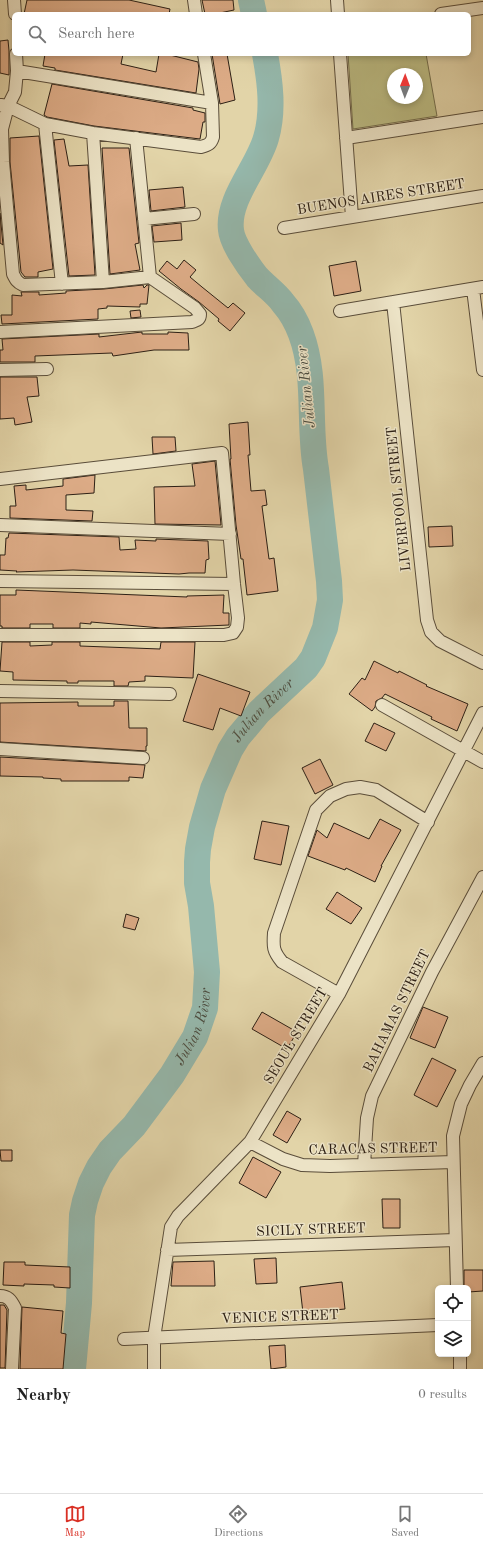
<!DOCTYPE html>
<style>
:root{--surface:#fff;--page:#f2f2f2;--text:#222;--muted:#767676;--line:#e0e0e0;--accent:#d93025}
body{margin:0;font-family:"Old Standard TT",serif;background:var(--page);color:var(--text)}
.controls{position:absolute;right:12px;bottom:12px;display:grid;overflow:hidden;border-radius:6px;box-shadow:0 2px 6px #0003}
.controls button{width:36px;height:36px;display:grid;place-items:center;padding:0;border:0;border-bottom:1px solid var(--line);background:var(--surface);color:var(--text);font:20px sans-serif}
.compass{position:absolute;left:387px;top:68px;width:36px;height:36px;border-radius:50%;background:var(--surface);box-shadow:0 2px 6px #0003;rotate:1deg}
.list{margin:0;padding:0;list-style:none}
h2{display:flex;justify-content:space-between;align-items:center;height:52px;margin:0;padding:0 16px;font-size:17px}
h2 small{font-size:13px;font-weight:400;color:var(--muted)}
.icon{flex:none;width:22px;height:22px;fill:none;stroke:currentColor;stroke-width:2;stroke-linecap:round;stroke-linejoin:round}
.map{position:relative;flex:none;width:483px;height:1369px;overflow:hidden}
.search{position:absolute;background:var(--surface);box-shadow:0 2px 6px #0003;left:12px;right:12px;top:12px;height:44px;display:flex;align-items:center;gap:10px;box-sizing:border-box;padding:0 14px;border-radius:6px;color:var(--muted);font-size:15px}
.sheet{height:124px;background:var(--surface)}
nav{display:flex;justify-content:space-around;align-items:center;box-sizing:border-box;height:56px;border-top:1px solid var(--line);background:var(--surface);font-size:11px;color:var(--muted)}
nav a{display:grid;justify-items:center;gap:2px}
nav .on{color:var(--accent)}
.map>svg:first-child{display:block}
.green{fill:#bbbb82;stroke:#746e4c;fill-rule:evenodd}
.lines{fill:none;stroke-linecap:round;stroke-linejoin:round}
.river{stroke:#95b8ac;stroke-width:26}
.building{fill:#dcab86;stroke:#2d2015}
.street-casing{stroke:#5a4d3a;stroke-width:14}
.street{stroke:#ece3c6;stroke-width:12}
.labels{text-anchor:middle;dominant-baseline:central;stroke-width:3;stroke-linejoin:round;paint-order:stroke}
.street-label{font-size:14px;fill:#2d2015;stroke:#ece3c6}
.water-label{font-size:15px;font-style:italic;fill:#4c4e42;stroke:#ece3c6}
</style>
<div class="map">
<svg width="483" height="1369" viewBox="0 0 483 1369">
<rect width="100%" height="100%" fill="#e2d4a8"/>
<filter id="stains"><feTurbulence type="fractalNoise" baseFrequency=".005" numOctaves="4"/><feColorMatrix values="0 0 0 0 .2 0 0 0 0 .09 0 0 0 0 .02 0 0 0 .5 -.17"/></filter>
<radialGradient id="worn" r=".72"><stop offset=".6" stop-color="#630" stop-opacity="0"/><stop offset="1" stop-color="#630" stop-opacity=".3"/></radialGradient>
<path class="green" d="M348,54H426L437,116L353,129ZM393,74H417V98H393Z"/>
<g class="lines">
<g class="river">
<path d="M251,0L254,14"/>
<path id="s1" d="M73,1369L79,1303L82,1215L85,1201L91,1183L99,1167L110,1151L134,1126L172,1075L195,1037L205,1008L207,972L201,906L197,883V862L198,849L202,827L213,789L230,750L238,737L259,712L306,668L313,658L325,628L330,600L329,581L316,469C308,425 317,377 301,334C297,323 291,312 283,303C276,293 265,286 257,277C249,267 232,243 231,230C227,199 258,167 266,138C274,111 270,81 265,54"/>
</g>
</g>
<path class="building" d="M27,0H129L170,9L169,14H24Z
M202,0H233L234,10L215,14H205Z
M8,40L9,51V75L0,73V41Z
M45,54H123L121,64L156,72L159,54H166L198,62L199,69L196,93L55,70V68L43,66Z
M212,54H227L235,100L220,104Z
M52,84L193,108V110L205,113V122H203L200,139L94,126L47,117L44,115Z
M39,136L53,269L38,272V277H25L21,272L10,162V138Z
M64,139L69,166L88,165L95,275L69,276L54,140Z
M102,148H129L139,243L135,244L140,270L110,274Z
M183,187L185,207L151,211L149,190Z
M0,213L3,245L0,243Z
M181,223L182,240L154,242L152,226Z
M184,260L196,270L190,277L202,287L228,308L233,303L245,313L230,331L218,321L219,319L199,302L181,289L159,271L167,261L177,269Z
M356,261L361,291L334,296L329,266Z
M143,285L144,288L147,285H149L147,304H140V307L107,306V308L98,309V319L2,324L1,315H12V295L22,296L21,292H39V295L66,293V291L104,289Z
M140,310L141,317L131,318L130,311Z
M142,332V334H168V332L188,333L189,350H154L113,356L112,353L35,356V362H0V350H3L2,339L99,334V337Z
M0,377H37L39,396L27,397L32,422L15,425L14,418L0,419Z
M248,422L250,455H248L251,491L265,490L267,505L262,506L269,559L274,558L278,591L247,595L243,559H241L236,525L230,459H231L229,424Z
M152,437H175L176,451L153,454Z
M215,461L221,525L155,524L154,487L195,486L192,464Z
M95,475L94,493L66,495V510L93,511L92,521L10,518V506H16L14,486L26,485V490L63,486V479Z
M452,526L453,546L429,547L428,527Z
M9,533L119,537L120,550L136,549L135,540L156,541V539L208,541L209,559L206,560L205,573H189L179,574L73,570L16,572L17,571L0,570V555H5L6,538H8Z
M16,590L187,597V596L224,595L223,613H229V625L161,628L91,622V624L80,623V628H53V624H30V628H2V626H0V595H16Z
M2,642H30V646L52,645V642H80V646L160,649L161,642H195L193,678L145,676V681L129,682L128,686H114V681H78V683H67V681L13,680V672L0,671Z
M374,661L398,673L399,671L427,685L426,686L468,704L457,731L431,719L432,717L385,694L382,698L376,701L375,707L372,711L349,694L362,678L365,680Z
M198,674L250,692L241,716L220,708L213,730L183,721Z
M114,701H128L129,728H147V746H146V751L0,742V703L78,702V706H114Z
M374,723L395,733L386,751L365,741Z
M0,757L145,765L143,778L129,777V781H61V779L43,778V777L0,776Z
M320,759L333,785L315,794L302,768Z
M380,819L401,830L381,866H382L375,882L346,868L345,870L308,856L317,830L327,838L334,823L369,839Z
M262,821L289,826L281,865L254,859Z
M337,892L362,908L351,924L326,909Z
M126,914L139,918L135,930L123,927Z
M423,1007L448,1017L435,1048L410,1038Z
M262,1012L297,1032L287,1049L252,1029Z
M432,1058L456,1070L437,1107L414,1095Z
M287,1111L301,1119L287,1143L273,1135Z
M0,1150H12V1161H1Z
M253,1157L281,1172L266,1198L239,1183Z
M382,1199H400V1228H383Z
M276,1258L277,1283L256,1284L254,1259Z
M214,1261L215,1286H171L173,1262Z
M4,1262H25V1265L70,1267V1288L54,1287V1285L24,1284V1286L3,1285Z
M464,1270H483V1291L468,1292V1288H464Z
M342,1282L345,1309L303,1313L300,1287Z
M0,1305H4L7,1310L5,1368H0Z
M22,1307L63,1311L61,1333L66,1334L63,1369H20Z
M285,1345L286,1367L271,1369L269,1346Z"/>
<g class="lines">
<defs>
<path id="street" d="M14,0L15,14
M194,0L196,14
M337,0L338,14
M441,14L483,8
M16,54L17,71L15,92L8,106L2,129L3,162L13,274C16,280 17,282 23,285L103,282L150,277
M340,54L352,217
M17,71L212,103
M1,105L8,106L45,124L93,133L201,147C208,145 211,144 213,137L212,103L204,54
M45,124L62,284
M93,133L103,282
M346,138L483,117
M144,219L194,214
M284,228L483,196
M473,289L483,370
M393,302L427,620L431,632L440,641L483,663
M340,311L483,287
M0,332L192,322C197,320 200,320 200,314L195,308L150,277L136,138
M0,370L47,369
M0,479L222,453L234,584L238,618L237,627L233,633L224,635H0
M0,525L230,534
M0,581L234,584
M0,691L170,694
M382,705L483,762
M0,749L143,758
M339,994L282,962C273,951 273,947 274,933L316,810L330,796L346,789L360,787L376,790L428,822
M250,1142L283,1159L302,1165L330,1166L453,1162
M364,1165L367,1118L372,1096L432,972L483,877
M167,1250L455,1240
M457,1288L453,1136L461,1104L470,1085L483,1063
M0,1296C8,1296 11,1300 15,1308L12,1369
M124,1339L438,1325
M460,1354V1369
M154,1369V1338L171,1227L178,1216L250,1142L339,994L483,713"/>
</defs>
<use href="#street" class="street-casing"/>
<use href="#street" class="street"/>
</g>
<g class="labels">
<g class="street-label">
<text transform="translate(381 197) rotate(-9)">BUENOS AIRES STREET</text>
<text transform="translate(399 499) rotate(-96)">LIVERPOOL STREET</text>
<text transform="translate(397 1011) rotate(-64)">BAHAMAS STREET</text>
<text transform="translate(296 1036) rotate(-59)">SEOUL STREET</text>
<text transform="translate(373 1149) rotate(-1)">CARACAS STREET</text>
<text transform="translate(311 1230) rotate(-2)">SICILY STREET</text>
<text transform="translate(280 1317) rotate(-2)">VENICE STREET</text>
</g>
<g class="water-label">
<text transform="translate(307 387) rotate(-96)">Julian River</text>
<text stroke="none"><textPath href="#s1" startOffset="714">Julian River</textPath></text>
<text stroke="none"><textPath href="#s1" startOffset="377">Julian River</textPath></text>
</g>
</g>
<rect width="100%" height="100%" filter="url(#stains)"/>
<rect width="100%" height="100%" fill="url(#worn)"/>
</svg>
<div class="controls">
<button><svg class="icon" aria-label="locate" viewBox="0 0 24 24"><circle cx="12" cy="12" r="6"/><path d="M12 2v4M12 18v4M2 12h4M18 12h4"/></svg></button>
<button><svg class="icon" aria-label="layers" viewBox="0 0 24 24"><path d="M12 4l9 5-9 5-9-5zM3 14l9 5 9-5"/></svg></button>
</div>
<svg class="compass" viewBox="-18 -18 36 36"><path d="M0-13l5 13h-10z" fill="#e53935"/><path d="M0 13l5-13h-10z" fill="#767676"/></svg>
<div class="search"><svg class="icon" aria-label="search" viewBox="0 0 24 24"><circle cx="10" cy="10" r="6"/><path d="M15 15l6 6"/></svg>Search here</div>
</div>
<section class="sheet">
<h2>Nearby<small>0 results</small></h2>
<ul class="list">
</ul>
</section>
<nav>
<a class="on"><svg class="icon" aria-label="map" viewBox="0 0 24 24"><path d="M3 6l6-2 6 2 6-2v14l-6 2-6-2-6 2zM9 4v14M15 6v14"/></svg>Map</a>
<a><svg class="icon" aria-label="directions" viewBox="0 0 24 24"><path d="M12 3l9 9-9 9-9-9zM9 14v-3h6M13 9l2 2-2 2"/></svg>Directions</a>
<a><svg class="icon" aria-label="saved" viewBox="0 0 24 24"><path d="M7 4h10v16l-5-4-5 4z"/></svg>Saved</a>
</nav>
